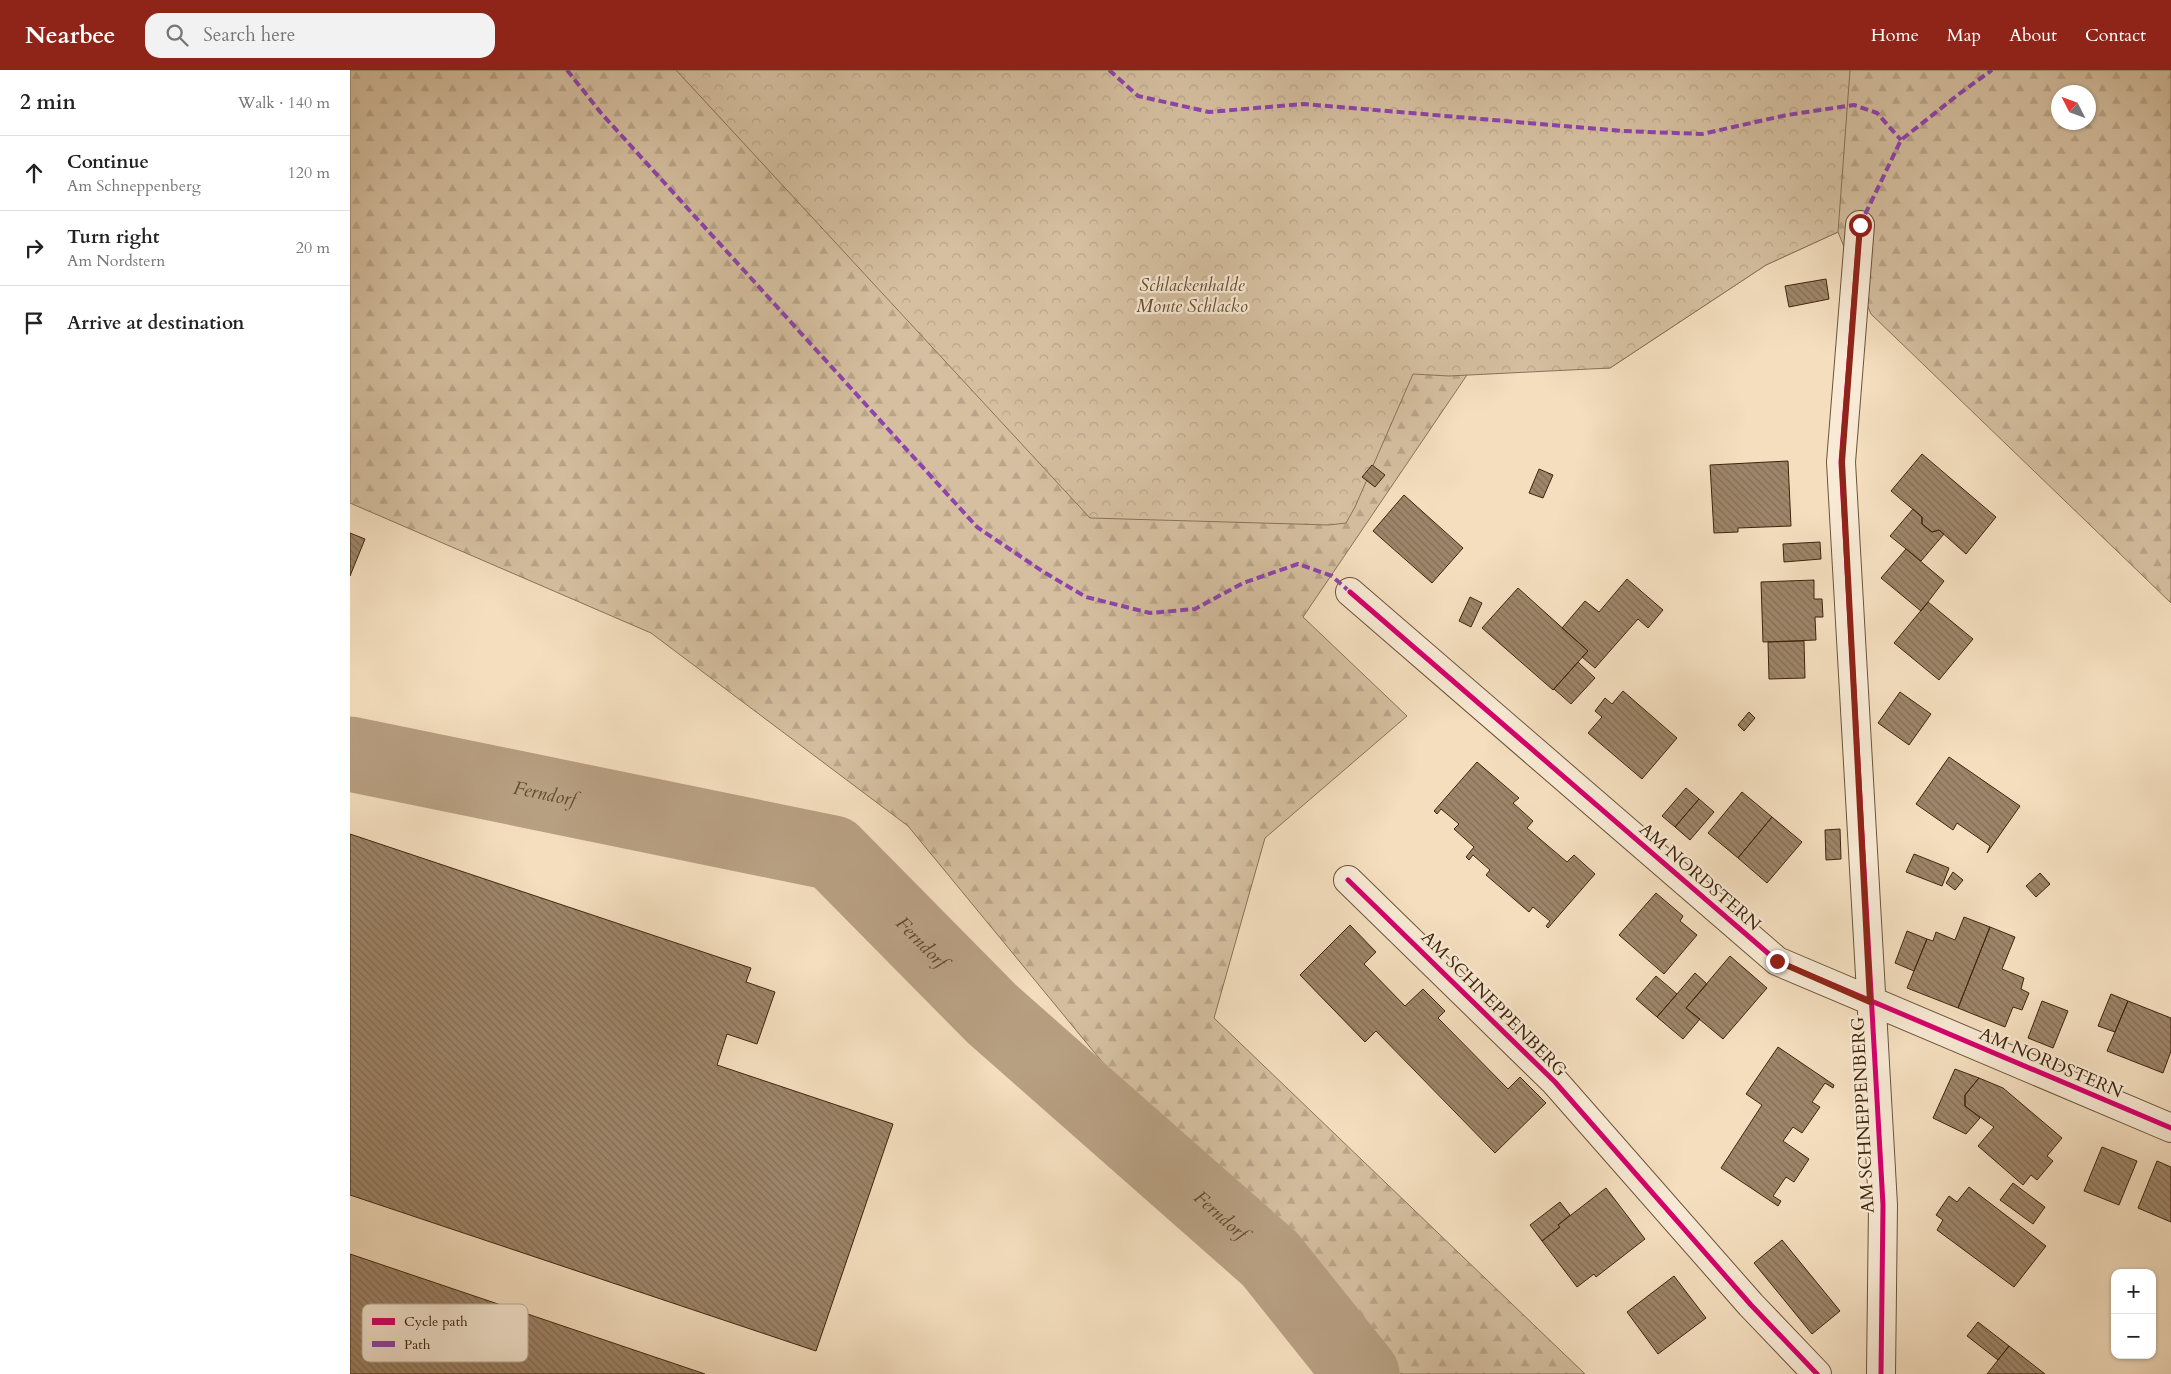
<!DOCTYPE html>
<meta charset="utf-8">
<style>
:root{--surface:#fff;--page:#f2f2f2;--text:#222;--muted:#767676;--line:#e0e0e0;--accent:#8f2418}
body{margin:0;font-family:Cardo,serif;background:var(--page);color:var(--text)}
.controls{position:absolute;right:15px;bottom:15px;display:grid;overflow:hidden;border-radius:10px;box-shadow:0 1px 4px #0004}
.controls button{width:45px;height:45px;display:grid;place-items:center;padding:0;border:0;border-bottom:1px solid var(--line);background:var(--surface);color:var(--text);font:25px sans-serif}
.compass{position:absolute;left:1701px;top:15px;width:45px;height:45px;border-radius:50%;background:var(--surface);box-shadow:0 1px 4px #0004;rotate:312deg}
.stop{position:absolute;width:15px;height:15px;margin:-11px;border:4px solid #8f2418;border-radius:50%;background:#fff}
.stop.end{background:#8f2418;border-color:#fff;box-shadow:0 1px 5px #0008}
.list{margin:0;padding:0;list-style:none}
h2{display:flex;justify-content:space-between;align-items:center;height:65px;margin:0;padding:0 20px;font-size:21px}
h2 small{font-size:16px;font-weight:400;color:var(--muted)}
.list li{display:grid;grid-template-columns:32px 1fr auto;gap:15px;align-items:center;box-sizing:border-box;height:75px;padding:0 20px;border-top:1px solid var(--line)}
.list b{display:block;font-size:19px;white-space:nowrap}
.list p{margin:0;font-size:16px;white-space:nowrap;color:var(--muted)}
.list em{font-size:16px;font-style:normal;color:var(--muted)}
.icon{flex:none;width:28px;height:28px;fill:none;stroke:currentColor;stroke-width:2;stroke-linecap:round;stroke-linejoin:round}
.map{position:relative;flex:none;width:1821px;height:1304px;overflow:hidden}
header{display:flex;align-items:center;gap:30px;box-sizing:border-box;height:70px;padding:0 25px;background:var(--accent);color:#fff}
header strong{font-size:24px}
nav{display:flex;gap:28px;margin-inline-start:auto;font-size:18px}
.search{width:350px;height:45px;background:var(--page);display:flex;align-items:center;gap:12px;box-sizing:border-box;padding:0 18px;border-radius:15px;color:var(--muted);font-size:19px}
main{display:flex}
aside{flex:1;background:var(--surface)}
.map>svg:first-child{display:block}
.forest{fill:url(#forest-firs);stroke:#8a7256;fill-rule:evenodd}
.park{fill:url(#park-crowns);stroke:#8a7256}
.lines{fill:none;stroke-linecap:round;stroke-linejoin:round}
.river{stroke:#b79f81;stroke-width:75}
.building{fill:url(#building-back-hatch);stroke:#40250c}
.minor-casing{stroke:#6d5338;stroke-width:30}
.minor{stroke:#f8ead5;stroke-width:28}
.quiet{stroke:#8e44ad;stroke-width:4;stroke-dasharray:8 4;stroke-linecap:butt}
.cycleway-casing{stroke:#f8ead5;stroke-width:8}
.cycleway{stroke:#d6006c;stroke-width:5}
.route{stroke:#8f2418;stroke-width:6}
.labels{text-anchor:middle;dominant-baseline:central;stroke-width:4.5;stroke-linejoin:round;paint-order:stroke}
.park-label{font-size:18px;font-style:italic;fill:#654c31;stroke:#f8ead5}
.street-label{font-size:18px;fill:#40250c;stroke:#f8ead5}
.water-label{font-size:19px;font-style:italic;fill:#644a2f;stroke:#f8ead5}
.key{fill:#f8ead5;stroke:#c1af99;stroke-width:1}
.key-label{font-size:14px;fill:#40250c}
</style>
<header>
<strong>Nearbee</strong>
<div class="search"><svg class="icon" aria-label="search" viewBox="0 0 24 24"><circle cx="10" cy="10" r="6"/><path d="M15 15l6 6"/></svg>Search here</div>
<nav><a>Home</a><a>Map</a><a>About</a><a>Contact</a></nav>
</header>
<main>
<aside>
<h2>2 min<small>Walk · 140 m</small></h2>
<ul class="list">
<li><svg class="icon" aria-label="ahead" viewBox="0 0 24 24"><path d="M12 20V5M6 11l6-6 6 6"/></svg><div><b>Continue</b><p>Am Schneppenberg</p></div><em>120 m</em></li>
<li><svg class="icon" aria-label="right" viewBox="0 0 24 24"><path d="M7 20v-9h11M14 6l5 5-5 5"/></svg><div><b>Turn right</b><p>Am Nordstern</p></div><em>20 m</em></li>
<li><svg class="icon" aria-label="arrive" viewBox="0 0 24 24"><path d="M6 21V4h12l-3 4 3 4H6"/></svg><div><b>Arrive at destination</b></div></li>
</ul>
</aside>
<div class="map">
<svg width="1821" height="1304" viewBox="0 0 1821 1304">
<defs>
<pattern id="forest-firs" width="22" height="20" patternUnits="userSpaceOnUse" patternTransform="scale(1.25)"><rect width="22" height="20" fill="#d5bfa0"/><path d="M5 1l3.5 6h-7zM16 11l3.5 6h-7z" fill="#b8a489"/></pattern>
<pattern id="park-crowns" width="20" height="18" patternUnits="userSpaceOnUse" patternTransform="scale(1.25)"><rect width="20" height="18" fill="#d5bfa0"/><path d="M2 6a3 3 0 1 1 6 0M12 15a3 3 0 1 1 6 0" fill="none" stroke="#b8a489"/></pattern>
<pattern id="building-back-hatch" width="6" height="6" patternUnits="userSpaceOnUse" patternTransform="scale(1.25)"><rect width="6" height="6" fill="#9e8569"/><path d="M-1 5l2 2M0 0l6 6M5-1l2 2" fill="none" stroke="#826d55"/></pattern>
</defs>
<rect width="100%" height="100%" fill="#f4debe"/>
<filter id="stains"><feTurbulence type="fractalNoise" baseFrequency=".004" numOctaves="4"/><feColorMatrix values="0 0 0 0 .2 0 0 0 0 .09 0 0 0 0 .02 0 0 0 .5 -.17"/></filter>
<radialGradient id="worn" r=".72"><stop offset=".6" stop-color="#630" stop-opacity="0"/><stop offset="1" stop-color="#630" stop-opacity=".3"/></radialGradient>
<path class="forest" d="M0,0H1821V533L1521,244L1488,162L1416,195L1260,298L1121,299L953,547L1057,646L915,768L864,948L1235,1304H1009L558,756L301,563L0,433ZM1708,22H1738V52H1708Z"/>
<path class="park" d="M326,0H1500L1488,162L1416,195L1260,298L1099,306L1063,304L1005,437L996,453L979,455L740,448Z"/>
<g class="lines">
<path class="river" id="s1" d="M0,684L483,783L642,944L920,1189L1012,1304"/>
</g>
<path class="building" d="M1476,209L1479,229L1439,237L1435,216Z
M1572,384L1646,447L1616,484L1589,460L1582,462L1572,454V447L1541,421Z
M1438,391L1441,456L1388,458V462L1364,463L1360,395Z
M1022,395L1035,405L1025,417L1012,407Z
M1189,399L1203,405L1193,428L1179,423Z
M1054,425L1113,478L1082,513L1023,461Z
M1563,439L1572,447V454L1582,462L1589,460L1594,464L1571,491L1540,466Z
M0,463L15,469L0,506Z
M1470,472L1471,489L1434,492L1433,474Z
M1556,479L1594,511L1571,541L1531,508Z
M1277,509L1313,540L1298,558L1288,549L1245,598L1232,587L1238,581L1212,558L1235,531L1249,542Z
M1464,510V529H1472L1473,547H1465L1466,570L1413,572L1411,512Z
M1168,518L1238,581L1203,620L1132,558Z
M1120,527L1132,533L1121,557L1109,551Z
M1578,532L1623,569L1589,610L1544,573Z
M1454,571L1455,608L1419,609L1418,572Z
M1228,592L1245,608L1221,634L1204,619Z
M1273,621L1327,668L1292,709L1238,663L1252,647L1245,641L1255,628L1262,634Z
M1550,622L1581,644L1559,675L1528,653Z
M1399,642L1405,648L1394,661L1388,655Z
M1599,687L1670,736L1637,783L1640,776L1607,753L1603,760L1566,734Z
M1127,692L1169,728L1163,733L1183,751L1177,758L1217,792L1224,785L1245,804L1198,858L1196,856L1200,851L1183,837L1179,842L1136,805L1140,800L1123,785L1119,790L1116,787L1124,777L1104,759L1109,754L1091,739L1087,744L1084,741Z
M1336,718L1349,729L1325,757L1312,746Z
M1392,722L1422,747L1388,788L1358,763Z
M1349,729L1364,742L1340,770L1325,757Z
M1422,747L1452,772L1417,813L1388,788Z
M1490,759L1491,789L1476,790L1475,760Z
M0,764L401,898L396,912L425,922L407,974L377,964L367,995L543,1054L466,1281L0,1125Z
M1564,784L1599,798L1592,816L1556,802Z
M1603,802L1613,810L1605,820L1596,813Z
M1690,803L1700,814L1686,827L1676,816Z
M1306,823L1333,846L1330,851L1347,865L1314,904L1269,865Z
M1614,847L1640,857L1608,938L1557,918L1577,869L1583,871L1586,862L1605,870Z
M1000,855L1026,882L1014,894L1055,936L1073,919L1095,941L1088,948L1158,1019L1170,1007L1196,1033L1145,1083L1026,961L1015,972L950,905Z
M1640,857L1665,867L1652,899L1674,908L1671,919L1679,923L1672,940L1663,937L1655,957L1608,938Z
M1557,861L1577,869L1564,901L1545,893Z
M1380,886L1417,918L1373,969L1336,938Z
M1345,903L1357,914L1336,938L1350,949L1333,969L1307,947Z
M1306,906L1327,924L1307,947L1286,929Z
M1761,924L1778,931L1765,962L1748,956Z
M1692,931L1718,941L1703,978L1678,968Z
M1778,931L1821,948V981L1813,1003L1757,981Z
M1428,977L1484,1015L1483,1018L1475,1013L1462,1032L1470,1037L1452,1063L1443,1057L1433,1071L1459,1089L1444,1112L1436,1107L1423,1126L1431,1131L1428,1136L1371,1098L1412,1035L1396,1024Z
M1605,999L1629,1008L1615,1025V1036L1630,1048L1616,1064L1583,1048Z
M1629,1008L1653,1018L1712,1068L1697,1086L1703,1091L1687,1110L1681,1105L1673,1115L1628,1076L1644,1057L1615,1036V1025Z
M1752,1077L1787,1091L1769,1135L1734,1121Z
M1807,1091L1821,1097V1152L1788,1138Z
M1663,1113L1695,1137L1683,1154L1650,1130Z
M1619,1117L1696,1176L1664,1217L1587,1160L1593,1150L1586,1145L1599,1126L1607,1132Z
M1256,1118L1295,1169L1246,1207L1244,1204L1227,1217L1192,1171L1210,1157L1208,1155Z
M1210,1132L1220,1145L1208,1155L1210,1157L1192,1171L1180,1155Z
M1432,1170L1490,1241L1462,1264L1404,1193Z
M0,1184L355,1304H0Z
M1324,1206L1356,1248L1308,1284L1277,1242Z
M1628,1252L1659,1276L1648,1290L1617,1266Z
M1659,1276L1695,1304H1637Z"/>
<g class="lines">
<defs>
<path id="minor" d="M1510,155L1491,392L1533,1135L1531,1304
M1000,522L1427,891L1821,1058
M998,810L1205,1012L1401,1235L1467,1304"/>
</defs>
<use href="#minor" class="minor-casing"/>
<use href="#minor" class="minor"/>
<path class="quiet" d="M217,0L251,43L627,457L692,501L736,527L800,543L845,539L893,513L948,494L982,506L1000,522
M759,0L788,26L859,42L954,34L1273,61L1352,64L1437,45L1504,35L1527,43L1551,70
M1510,155L1551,70L1609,24L1642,0"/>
<defs>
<path id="cycleway" d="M1510,155L1491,392L1533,1135L1531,1304
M1000,522L1427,891L1821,1058
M998,810L1205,1012L1401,1235L1467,1304"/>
</defs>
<use href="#cycleway" class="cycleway-casing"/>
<use href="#cycleway" class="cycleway"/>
</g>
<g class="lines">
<path class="route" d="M1427,891L1520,932L1492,392L1510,155"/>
</g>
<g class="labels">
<g class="park-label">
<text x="842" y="215">Schlackenhalde<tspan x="842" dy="21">Monte Schlacko</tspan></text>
</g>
<g class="street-label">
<text transform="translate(1350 807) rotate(41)">AM NORDSTERN</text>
<text transform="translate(1144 934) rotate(45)">AM SCHNEPPENBERG</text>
<text transform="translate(1701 993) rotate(23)">AM NORDSTERN</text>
<text transform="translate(1513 1045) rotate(-93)">AM SCHNEPPENBERG</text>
</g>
<g class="water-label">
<text stroke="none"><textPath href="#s1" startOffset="199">Ferndorf</textPath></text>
<text stroke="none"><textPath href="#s1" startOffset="619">Ferndorf</textPath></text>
<text stroke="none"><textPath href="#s1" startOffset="1024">Ferndorf</textPath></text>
</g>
</g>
<rect x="12" y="1234" width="166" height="58" rx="8" class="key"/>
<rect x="22" y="1248" width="23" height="7" fill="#d6006c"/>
<rect x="22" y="1271" width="23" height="6" fill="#8e44ad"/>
<g class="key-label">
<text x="54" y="1256">Cycle path</text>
<text x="54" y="1279">Path</text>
</g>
<rect width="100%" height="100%" filter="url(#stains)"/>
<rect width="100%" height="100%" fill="url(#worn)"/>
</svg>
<div class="controls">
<button>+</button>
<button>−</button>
</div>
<svg class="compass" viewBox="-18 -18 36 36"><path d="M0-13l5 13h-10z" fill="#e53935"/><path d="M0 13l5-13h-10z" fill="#767676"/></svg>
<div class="stop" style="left:1510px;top:155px"></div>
<div class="stop end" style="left:1427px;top:891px"></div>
</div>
</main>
